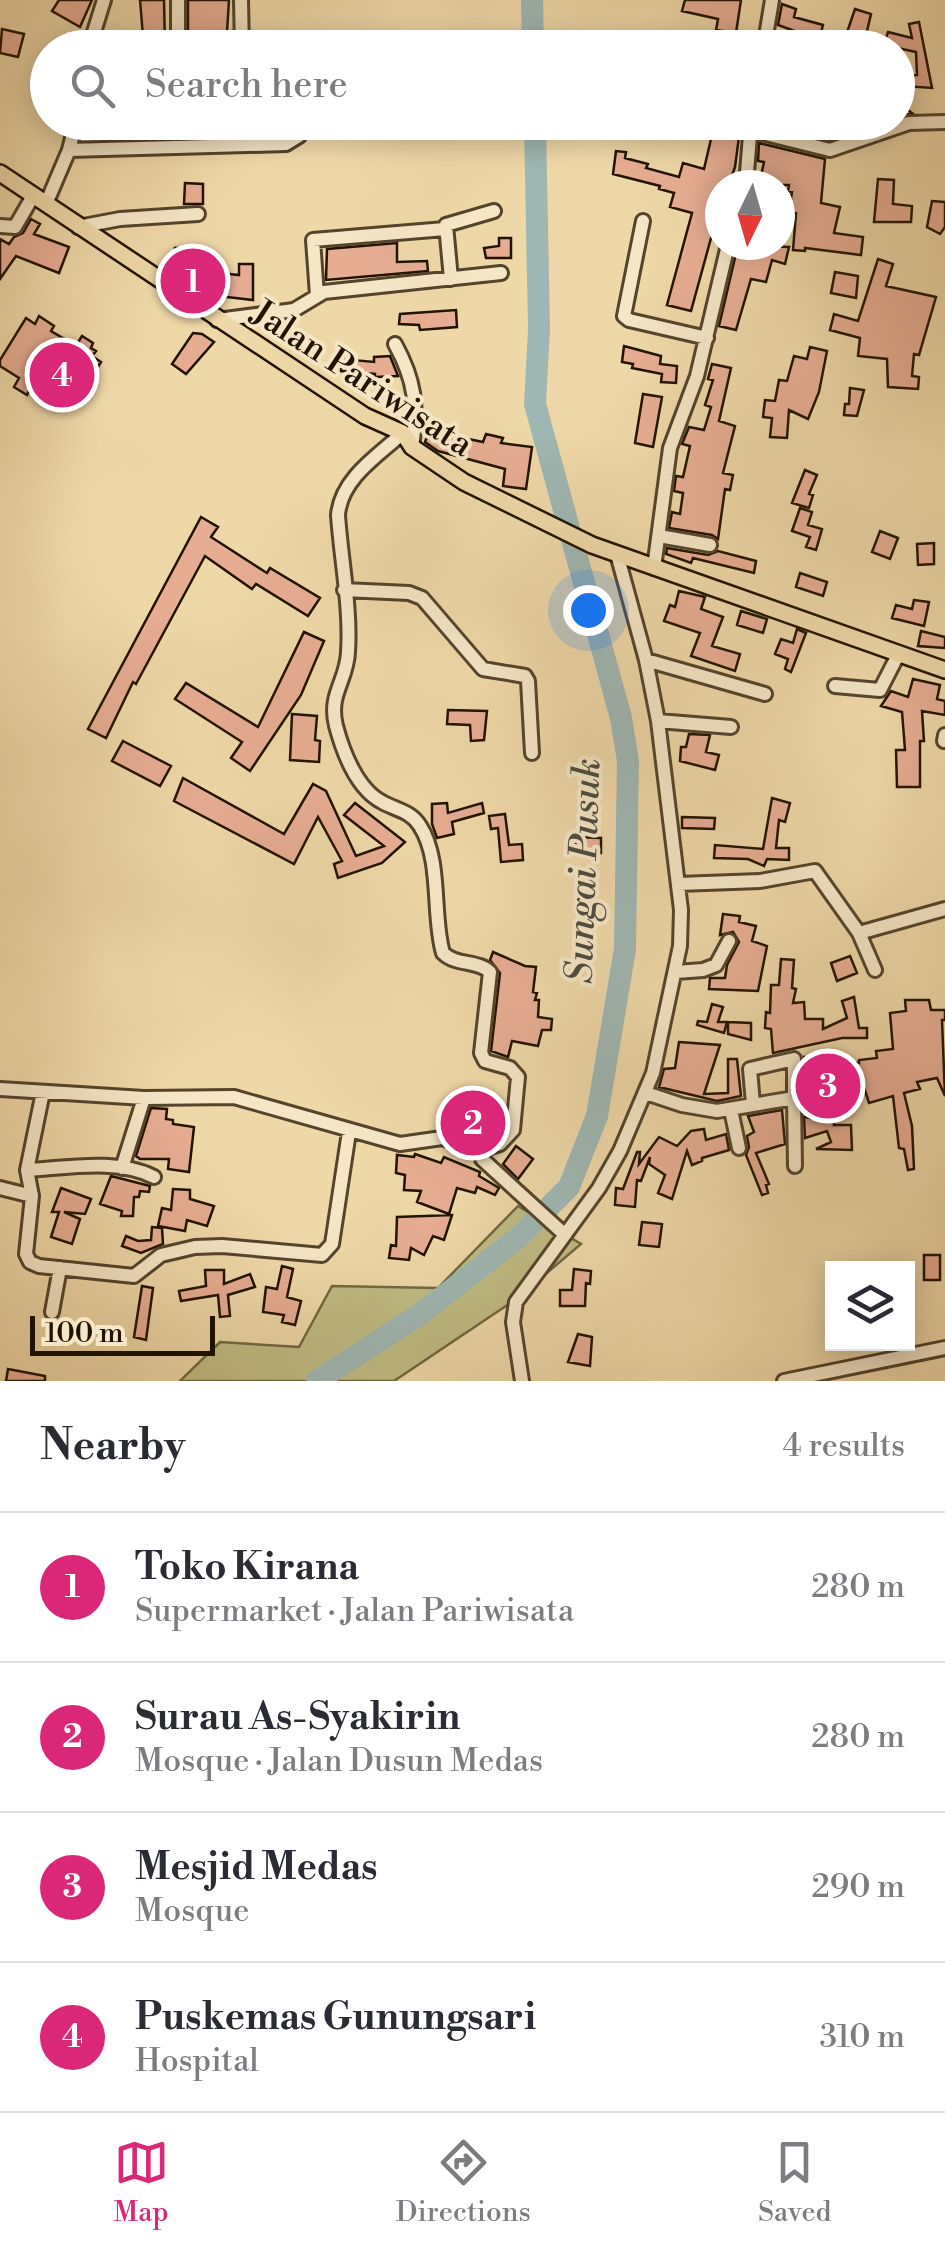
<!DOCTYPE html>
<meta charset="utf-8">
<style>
:root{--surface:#fff;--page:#f7f7f7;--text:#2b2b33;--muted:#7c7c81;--line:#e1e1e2;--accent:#db2777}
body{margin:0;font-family:"Libre Bodoni",serif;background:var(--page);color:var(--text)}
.controls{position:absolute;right:30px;bottom:30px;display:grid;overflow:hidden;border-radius:0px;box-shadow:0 5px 25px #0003}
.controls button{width:90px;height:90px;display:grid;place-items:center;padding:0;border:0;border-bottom:2px solid var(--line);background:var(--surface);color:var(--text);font:50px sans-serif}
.compass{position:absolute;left:705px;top:170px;width:90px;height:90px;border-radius:50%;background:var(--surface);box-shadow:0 5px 25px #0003;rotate:185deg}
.scale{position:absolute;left:30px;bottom:25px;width:185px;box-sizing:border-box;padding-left:10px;border:5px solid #211302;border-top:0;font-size:28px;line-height:35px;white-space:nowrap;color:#211302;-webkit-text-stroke:8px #f5e6c6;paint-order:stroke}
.you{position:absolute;left:588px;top:610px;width:35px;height:35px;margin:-25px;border:8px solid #fff;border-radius:50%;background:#1a73e8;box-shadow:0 0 0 15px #1a73e833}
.badge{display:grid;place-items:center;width:65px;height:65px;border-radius:50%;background:var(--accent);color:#fff;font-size:32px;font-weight:700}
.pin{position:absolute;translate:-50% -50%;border:5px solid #fff;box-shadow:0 2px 10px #0006}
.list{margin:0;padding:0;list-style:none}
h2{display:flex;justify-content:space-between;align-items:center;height:130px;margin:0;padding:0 40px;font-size:42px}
h2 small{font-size:32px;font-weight:400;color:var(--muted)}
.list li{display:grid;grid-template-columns:65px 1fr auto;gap:30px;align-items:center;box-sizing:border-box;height:150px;padding:0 40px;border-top:2px solid var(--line)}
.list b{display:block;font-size:38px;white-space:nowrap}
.list p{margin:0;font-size:32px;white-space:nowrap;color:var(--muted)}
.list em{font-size:32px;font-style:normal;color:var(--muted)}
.icon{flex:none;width:55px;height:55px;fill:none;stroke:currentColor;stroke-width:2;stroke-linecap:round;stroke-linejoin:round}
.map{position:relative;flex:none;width:945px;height:1381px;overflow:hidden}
.search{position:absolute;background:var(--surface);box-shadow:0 5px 25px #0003;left:30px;right:30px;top:30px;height:110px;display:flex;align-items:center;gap:25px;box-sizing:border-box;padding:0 35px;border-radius:55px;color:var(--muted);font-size:38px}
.sheet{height:730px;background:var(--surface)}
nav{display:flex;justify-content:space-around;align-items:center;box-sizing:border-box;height:140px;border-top:2px solid var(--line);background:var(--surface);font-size:28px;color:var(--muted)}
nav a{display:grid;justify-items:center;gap:5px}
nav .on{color:var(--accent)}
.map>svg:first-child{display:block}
.green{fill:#c0bc83;stroke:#706842;stroke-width:2.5}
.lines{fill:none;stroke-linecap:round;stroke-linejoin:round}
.river{stroke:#9fb7b3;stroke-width:22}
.building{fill:#e7ad93;stroke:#211302;stroke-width:2.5}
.minor-casing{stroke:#54442c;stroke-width:18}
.major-casing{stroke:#211302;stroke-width:20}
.minor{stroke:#f5e6c6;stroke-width:12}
.major{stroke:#efd8a8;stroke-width:15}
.labels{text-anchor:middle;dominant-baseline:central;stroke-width:8;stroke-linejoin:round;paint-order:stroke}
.street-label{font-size:35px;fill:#211302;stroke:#f5e6c6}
.water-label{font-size:38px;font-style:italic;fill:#4d4c40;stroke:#f5e6c6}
</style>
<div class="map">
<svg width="945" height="1381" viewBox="0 0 945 1381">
<rect width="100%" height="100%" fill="#efd8a8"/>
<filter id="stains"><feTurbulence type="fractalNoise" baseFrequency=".002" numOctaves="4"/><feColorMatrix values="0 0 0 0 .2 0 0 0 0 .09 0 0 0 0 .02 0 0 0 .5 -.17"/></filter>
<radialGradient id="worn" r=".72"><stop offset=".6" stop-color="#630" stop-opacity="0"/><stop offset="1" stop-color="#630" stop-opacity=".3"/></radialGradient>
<path class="green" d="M518,1206L581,1244L515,1300L394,1381H180L220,1342L299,1347L332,1286L438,1288Z"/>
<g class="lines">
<path class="river" d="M532,0L533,48
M317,1381L422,1313L519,1237L569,1187L597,1116L625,949L628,761L621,718L535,404L539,329L535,122"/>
</g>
<path class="building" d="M59,0H92L80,27L52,11Z
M140,0H164L165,48H144Z
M188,0H229L227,32L232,31V48H188Z
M685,0H741L736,33L716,30L718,19L682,11Z
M782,4L796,9L794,17L823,25L819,40L778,25Z
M855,9L871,14L863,48L843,44Z
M919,22L932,88L905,86L908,110L912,113L898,116V76L917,75L916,52L884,45L888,32L912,38L909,24Z
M2,29L24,34L18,57L0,53Z
M690,122H741L735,167L729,185H720V221L716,220L691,311L667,305L692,213L670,207L674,193L659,189L660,186L613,174L616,151L626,152L625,158L648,164L646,168L679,177L683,163L704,169L711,139L688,134Z
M835,122V128L846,129L845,134L830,140L762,123Z
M759,143L825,159L821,203L840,207L834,233L863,237L861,255L805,248V251L793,250L796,213L789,212L792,192L788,191L789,185H759L764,162L758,161Z
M878,179L894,180L893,204L912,206L911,222H874Z
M185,183L203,184V204H184Z
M932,201L945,202V227L940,234L927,227Z
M31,219L40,224L34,234L69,247L59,273L16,256L0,279V239L9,244L14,237L23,233Z
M499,238H511V258H486L484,248L499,246Z
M397,243V262L427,261L428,271L326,280L327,249Z
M738,245L789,247L785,264L772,260L766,282L751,279L736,330L719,326Z
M192,247L193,271L176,272L175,248Z
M878,259L893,264L886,286L936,297L919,355L914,354L912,376L919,377L918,389L888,387L887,359L858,356L860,338L830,330L834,314L858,321Z
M239,264H253V300L209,295L211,272L239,275Z
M835,272L858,276L856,298L831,293Z
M456,310L457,327L420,330L419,325L399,324L400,314Z
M39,316L54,326L51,331L68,341L77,344L82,336L93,343L91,348L96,351L92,356L101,362L77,400L56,387L47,402L29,391L27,395L14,387L19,378L0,366V360L26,318L35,324Z
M193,333L202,334L214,342L186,374L172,364Z
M624,346L661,356L660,364L677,366L676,383L661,382L662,374L632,368L633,364L622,362Z
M810,347L827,351L819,392L808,419L789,410L787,438L770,437L772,418L763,417L765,400L775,401L779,380L787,381L794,356L807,359Z
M390,356L398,376L375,377V374L341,371L342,359L374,362V357Z
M712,364L731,368L719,421L735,426L723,473L733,475L730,490L725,489L718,539L712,535L669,528L672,512L680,514L683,493L674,491L676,476L683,477L690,446L682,444L689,427L704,430L711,407L705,405L713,380L708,379Z
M850,388L864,390L857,416L844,415L845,404H849Z
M643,394L662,397L653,447L635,443Z
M429,431L483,442L486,434L503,438L501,443L532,447L526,489L503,486L505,469L438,451L425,442Z
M805,470L817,475L809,494L813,495L809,508L792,503Z
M800,508L812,512L808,525L822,529L816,550L806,547L810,537L792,531Z
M201,517L218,527L211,537L267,573L270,568L320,598L308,616L256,584L252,589L205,556L136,684L133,682L106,738L88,729Z
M880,531L898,538L890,559L872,552Z
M934,543V564L918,565L917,544Z
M667,548L708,555L718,551L756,561L754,573L693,558L691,563L666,554Z
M800,573L827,582L823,596L796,587Z
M679,591L705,597L701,609L723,617L712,646L740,654L735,671L691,656L700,633L664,621L670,605L675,607Z
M914,600L929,602L924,626L892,618L896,605L912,609Z
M741,611L767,619L763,633L737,625Z
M797,629L806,633L791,672L785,669L788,659L775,654L781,639L793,643Z
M921,631L945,637V648L918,646Z
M304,632L324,641L301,695L250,771L231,758L242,742L175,699L186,683L258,727Z
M913,679L940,685L937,699L945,701V715L922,711L924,741H920V787H897L896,750H905L902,712L881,706L891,691L908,697Z
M448,710L487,711L484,740L471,741L470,725L447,724Z
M292,714L317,716L315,740L320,741L319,762L290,760Z
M689,734L710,735L706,752L719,755L715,770L680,761L681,747H686Z
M123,741L171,766L160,786L112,761Z
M183,778L284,834L313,784L326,791L356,856L384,846L344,815L355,803L405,842L382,863L338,878L334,864L342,861L318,817L294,864L174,801Z
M772,798L790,803L785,822L779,820L776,848H789V860L767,859L764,866L748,859L714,858L715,845L763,849Z
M447,803L448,813L482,803L484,813L452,822L454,834L437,838L432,824V804Z
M505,814L509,845L522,844L523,860L501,862L498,828L491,829L489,816Z
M682,817L715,818L714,829L682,828Z
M576,837L601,838V853L575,852Z
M723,914L740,916L739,922L756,926L752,941L767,946L758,991L709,989L710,978H725L727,965L739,942L733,932L720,935Z
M493,952L525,966L536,967L533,992L537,993L535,1000H539L538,1017L552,1019L551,1030H542L538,1046L512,1041L508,1057L491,1051L500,973L490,960Z
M850,956L857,973L837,981L831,963Z
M781,959L794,960L792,988L796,989L793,1003L804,1002L805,1019H823V1029L847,1018L842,1001L854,997L859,1028H867V1038H842L773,1053L771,1029L765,1028L766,1012L770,1013L771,985H779Z
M905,1000H929L931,1010H945V1020H942L945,1096L937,1078L917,1082L920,1089L904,1093L912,1126L914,1169L908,1170L904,1149L899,1148L893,1096L869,1103L856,1063L852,1104L835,1102L834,1125H851L852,1150L816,1149L831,1142L827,1131L805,1138L804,1117L811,1118L812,1100L804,1098V1057L859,1063V1060L877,1058L876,1051L893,1049L890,1013L906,1011Z
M712,1004L723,1007L718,1022H727L724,1033L697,1025L698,1021L707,1022Z
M728,1022L751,1023V1040L728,1034Z
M679,1042L720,1045L704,1094L728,1093V1059H737L741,1096L717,1101L659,1087L664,1069L675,1068Z
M151,1108L167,1109L166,1119L173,1120V1124L194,1127L189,1172L168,1169L169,1159H140L136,1156Z
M464,1108L493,1113L490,1137L483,1139L460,1132Z
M782,1110L785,1144L756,1153L769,1184L766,1185L768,1193L762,1195L746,1155L749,1147L747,1136L754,1132L748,1116Z
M704,1129L706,1140L726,1134L729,1150L702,1158V1161L692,1165L687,1151L672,1199L658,1193L665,1175L649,1164L650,1157L641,1181L637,1180L635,1207L615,1205L616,1188L623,1189L637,1152H640L639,1164L659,1137L677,1146L691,1131Z
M516,1146L533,1159L518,1179L503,1164Z
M415,1154L441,1163L444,1157L480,1172L479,1176L499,1188L495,1195L477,1187L475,1193L457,1188L449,1214L417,1202L421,1191L404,1190L405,1175L396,1173L397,1155L414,1157Z
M111,1176L150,1186L149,1192L140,1191L139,1197H134L133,1216H121L122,1211L100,1204Z
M61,1188L91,1199L85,1214L64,1212L80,1219L72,1244L51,1237L59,1212H52Z
M173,1189L190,1190V1199L214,1206L207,1226L187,1220L185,1231L158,1226L162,1208L171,1210Z
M452,1215L444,1240L433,1236L424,1255L411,1248L409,1260L389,1258L391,1245L396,1246L397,1217Z
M642,1222L662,1224L659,1247L639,1245Z
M152,1227L162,1228L163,1244L141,1253L122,1246L126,1236L138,1241L151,1240Z
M924,1255H940V1280H924Z
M282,1266L293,1269L287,1297L301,1301L295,1325L282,1322L284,1315L263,1312L266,1287L277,1289Z
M574,1269L591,1271L590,1284L586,1283L585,1306H560V1290H572Z
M205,1270H224V1284L250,1274L255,1287L228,1295L230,1316L220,1317L218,1295L181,1301L179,1291L206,1286Z
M142,1286L153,1288L146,1340L134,1337Z
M578,1334L592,1337L590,1366L568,1362Z
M8,1369L45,1376V1381H6Z"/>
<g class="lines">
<defs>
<path id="minor" d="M241,0L242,48
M89,48L104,0
M178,48V0
M764,48L772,0
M750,130L830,150L909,123L945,122
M69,150L286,144L299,136L301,122
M746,185L751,123
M46,204L69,150L76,122
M643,221L624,316L629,320L707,338
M0,226L15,227L33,196
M78,227L120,219L198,214
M451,279L446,225L494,211
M317,295L313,240L445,229
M217,320L294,310L324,292L501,273
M395,344C415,380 418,407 412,447
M659,536L710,545
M654,568L670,448L697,376L728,245
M344,590L409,593L422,598L483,669L525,676L528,681L532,753
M646,660L765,694
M835,686L880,690L898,655
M658,721L731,727
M944,741L945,735
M678,884L760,881L815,871L859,933L945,909
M859,933L875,970
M676,972L703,970L716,965L729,941
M0,1089L144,1098L234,1097L400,1144L442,1138L483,1149L500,1144L513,1130L518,1077L510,1068L485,1061L481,1053L490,972C478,960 456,966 443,953C432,916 442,860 420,826C411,811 396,810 382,802C357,789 343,752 336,726C328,694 347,681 348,652C351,609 341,559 338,515C341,479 377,456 403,433
M43,1092L27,1170L32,1196L26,1254L30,1262L39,1266L134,1276L161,1255L195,1247L222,1246L322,1255L332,1244L349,1132
M646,1093L682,1105L717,1111L794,1098L795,1166
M753,1104L750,1069L794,1059V1098
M731,1110L739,1148
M483,1149L482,1159L564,1234
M122,1168L144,1098
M27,1170C66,1168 118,1158 154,1177
M0,1188L32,1196
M52,1312L60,1268
M522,1381L513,1322L516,1302L599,1188L620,1151L653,1073L680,946L681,910L658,721L646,660L617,554
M784,1381L945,1348"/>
<path id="major" d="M0,173L365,416L403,433L412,447L464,482L592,545L945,670"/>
</defs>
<use href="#minor" class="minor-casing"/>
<use href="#major" class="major-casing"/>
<use href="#minor" class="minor"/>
<use href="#major" class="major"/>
</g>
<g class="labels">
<g class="street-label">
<text transform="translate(362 379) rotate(33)">Jalan Pariwisata</text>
</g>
<g class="water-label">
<text transform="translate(584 871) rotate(-88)">Sungai Pusuk</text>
</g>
</g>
<rect width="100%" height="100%" filter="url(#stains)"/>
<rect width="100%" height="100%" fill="url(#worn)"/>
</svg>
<div class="controls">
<button><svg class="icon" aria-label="layers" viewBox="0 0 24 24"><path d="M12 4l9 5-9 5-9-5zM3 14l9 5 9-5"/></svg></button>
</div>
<svg class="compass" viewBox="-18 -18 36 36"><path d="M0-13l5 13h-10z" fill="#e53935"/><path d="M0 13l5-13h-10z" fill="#7c7c81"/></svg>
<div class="scale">100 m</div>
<div class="you"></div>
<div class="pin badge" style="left:193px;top:281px">1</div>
<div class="pin badge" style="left:473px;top:1123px">2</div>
<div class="pin badge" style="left:828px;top:1086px">3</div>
<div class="pin badge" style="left:62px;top:375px">4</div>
<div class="search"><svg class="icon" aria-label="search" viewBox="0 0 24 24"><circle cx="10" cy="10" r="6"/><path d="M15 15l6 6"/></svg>Search here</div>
</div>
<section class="sheet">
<h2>Nearby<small>4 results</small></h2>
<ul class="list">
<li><span class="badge">1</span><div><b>Toko Kirana</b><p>Supermarket · Jalan Pariwisata</p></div><em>280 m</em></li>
<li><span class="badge">2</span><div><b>Surau As-Syakirin</b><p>Mosque · Jalan Dusun Medas</p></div><em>280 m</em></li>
<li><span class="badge">3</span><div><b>Mesjid Medas</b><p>Mosque</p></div><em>290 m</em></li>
<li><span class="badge">4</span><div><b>Puskemas Gunungsari</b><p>Hospital</p></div><em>310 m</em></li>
</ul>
</section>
<nav>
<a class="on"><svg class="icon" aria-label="map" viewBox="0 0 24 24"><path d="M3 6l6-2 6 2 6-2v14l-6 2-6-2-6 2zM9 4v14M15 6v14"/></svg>Map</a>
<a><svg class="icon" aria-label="directions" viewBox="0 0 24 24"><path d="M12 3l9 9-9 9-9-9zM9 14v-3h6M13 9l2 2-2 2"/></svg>Directions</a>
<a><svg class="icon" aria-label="saved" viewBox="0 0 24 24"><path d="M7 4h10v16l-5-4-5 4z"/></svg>Saved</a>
</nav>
